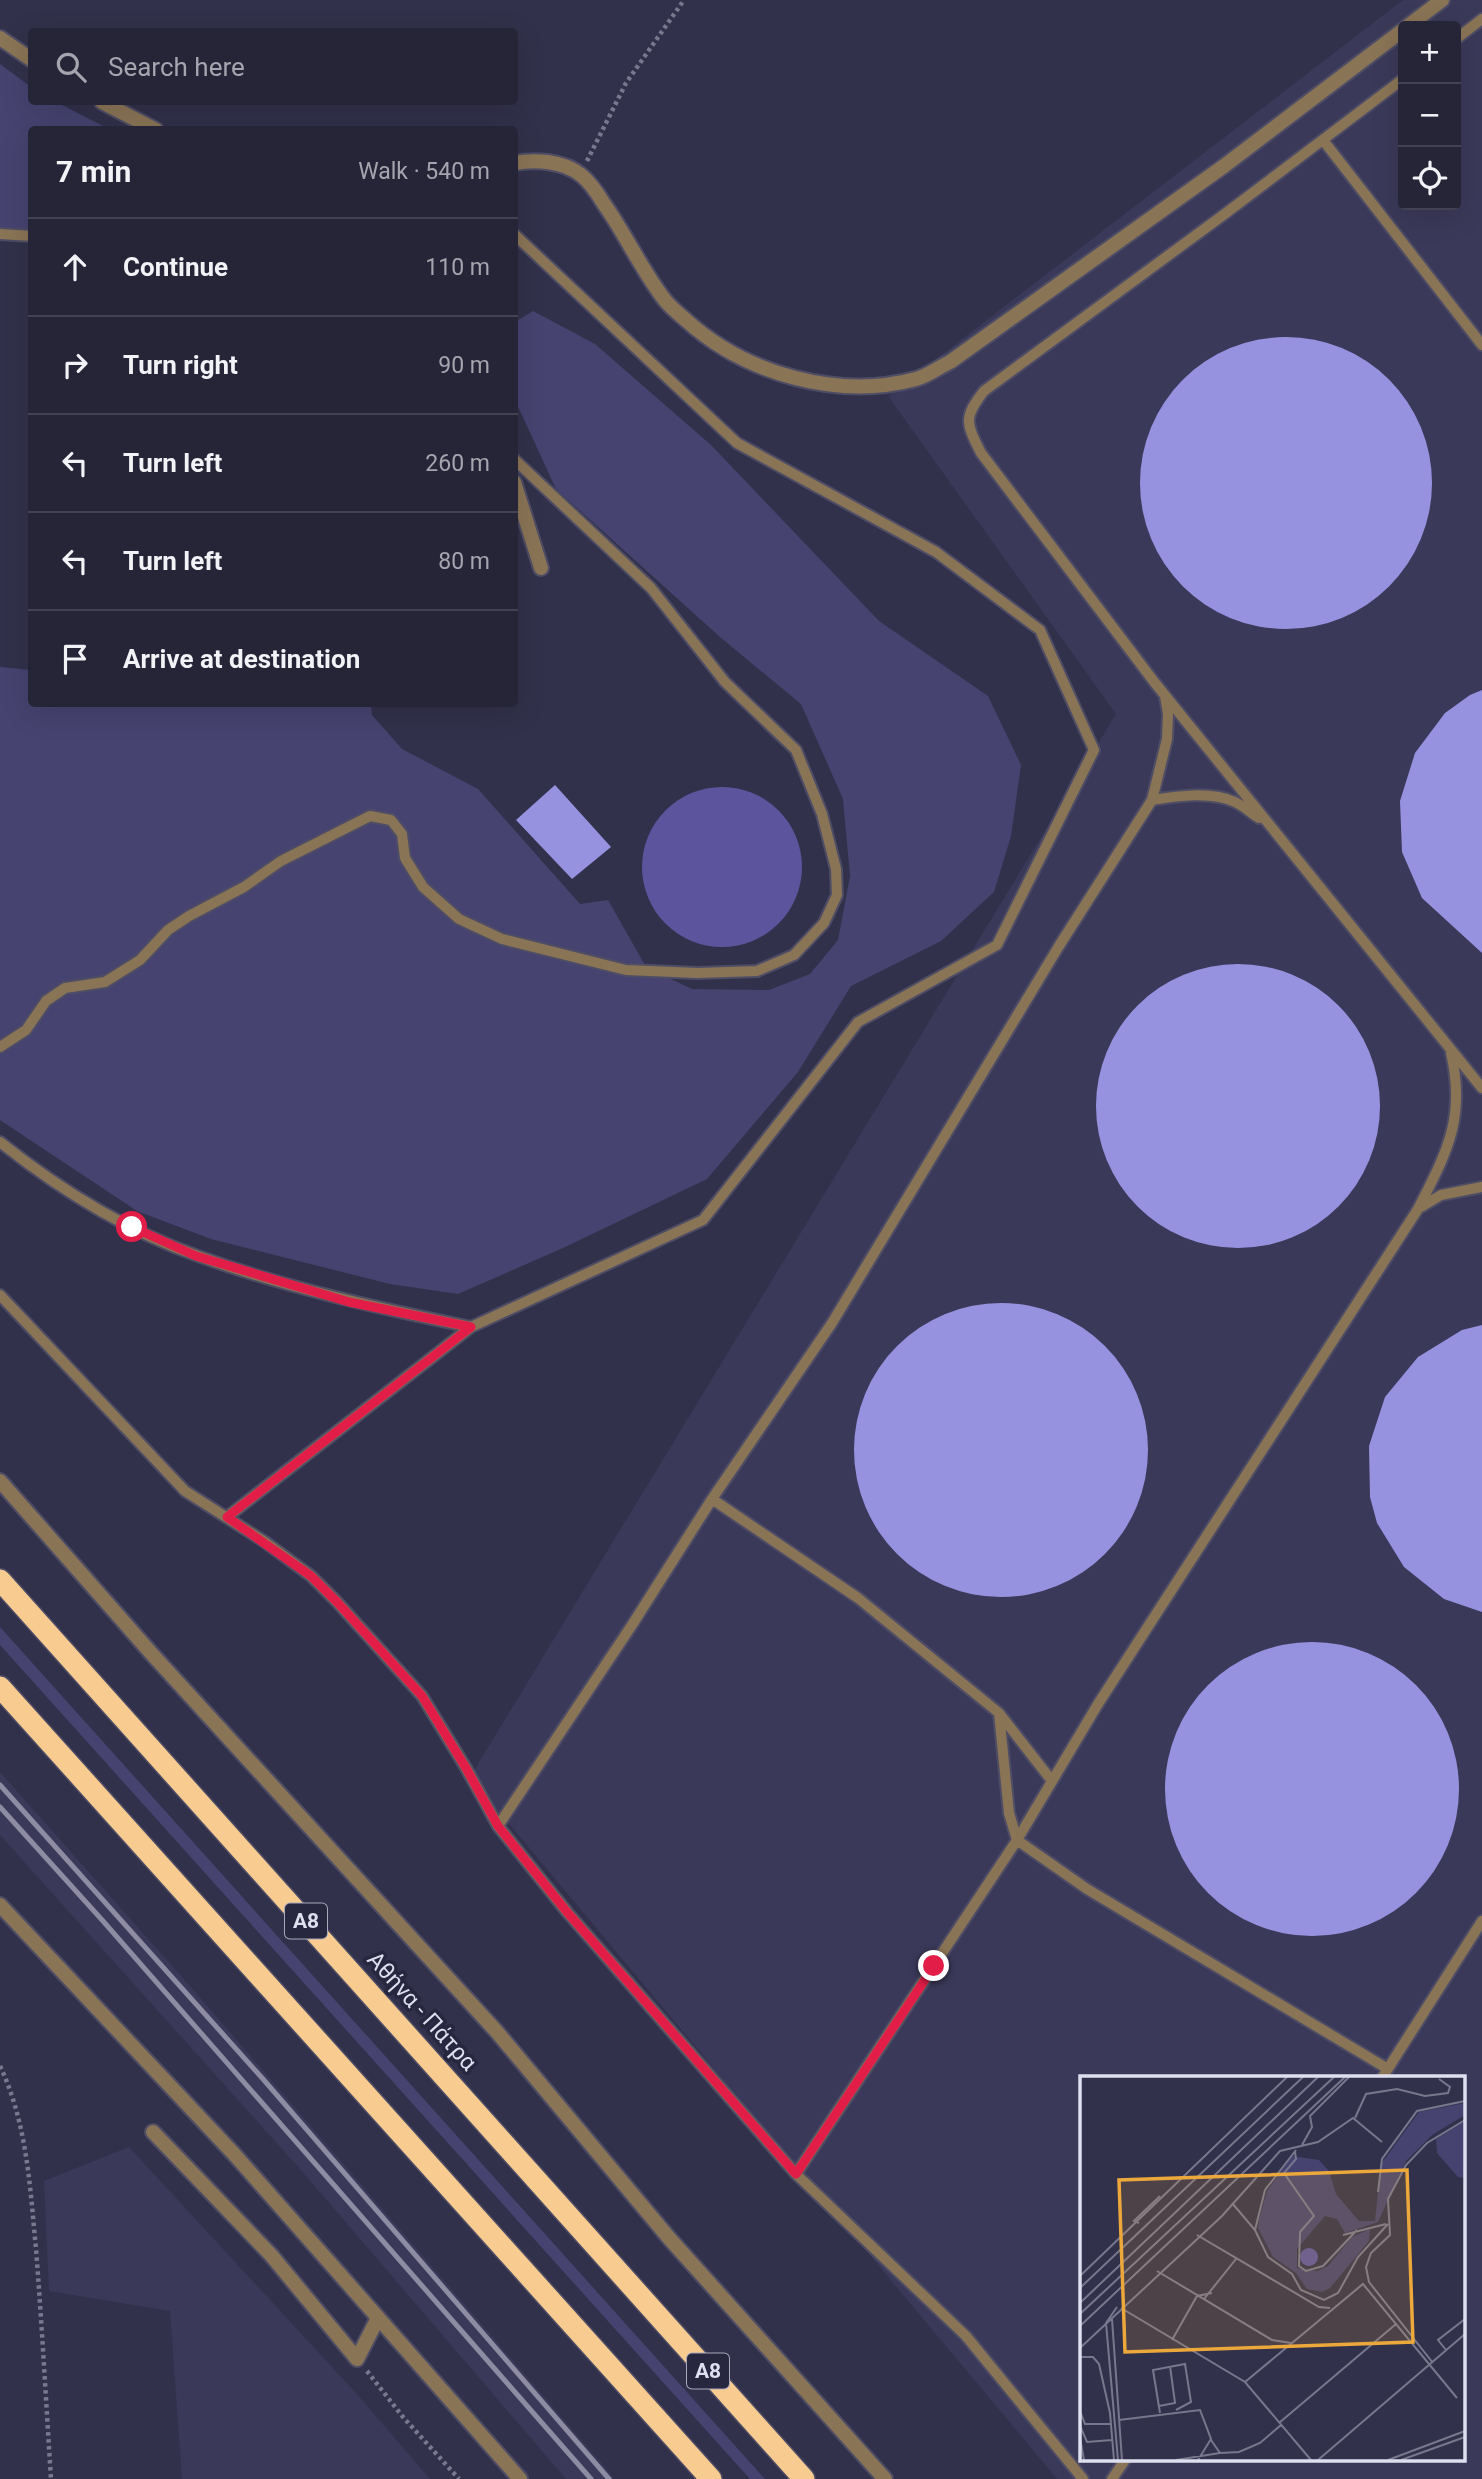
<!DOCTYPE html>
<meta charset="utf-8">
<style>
:root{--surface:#262538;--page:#2e2d40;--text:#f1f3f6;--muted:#a4a5ae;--line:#424253}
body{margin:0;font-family:Roboto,sans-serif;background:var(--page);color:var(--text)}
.controls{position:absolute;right:21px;top:21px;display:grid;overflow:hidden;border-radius:7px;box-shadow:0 7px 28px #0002}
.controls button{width:63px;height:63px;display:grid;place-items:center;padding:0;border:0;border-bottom:2px solid var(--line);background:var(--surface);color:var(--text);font:35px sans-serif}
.stop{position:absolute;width:21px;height:21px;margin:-16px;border:5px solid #e11d48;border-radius:50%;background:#fff}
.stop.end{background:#e11d48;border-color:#fff;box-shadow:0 2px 7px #0008}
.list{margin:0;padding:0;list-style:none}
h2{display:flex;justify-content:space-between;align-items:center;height:91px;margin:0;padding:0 28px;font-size:30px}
h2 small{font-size:23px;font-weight:400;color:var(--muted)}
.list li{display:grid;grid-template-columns:46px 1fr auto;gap:21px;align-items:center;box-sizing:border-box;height:98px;padding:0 28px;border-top:2px solid var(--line)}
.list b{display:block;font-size:26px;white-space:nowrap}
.list em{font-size:23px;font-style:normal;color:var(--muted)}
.icon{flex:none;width:38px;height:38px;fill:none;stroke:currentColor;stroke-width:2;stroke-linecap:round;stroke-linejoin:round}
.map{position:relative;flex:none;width:1482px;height:2479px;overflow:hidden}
.search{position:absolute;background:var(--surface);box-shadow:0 7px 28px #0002;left:28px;top:28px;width:490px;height:77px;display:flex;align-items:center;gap:18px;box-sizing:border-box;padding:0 24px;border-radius:7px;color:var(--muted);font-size:26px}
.panel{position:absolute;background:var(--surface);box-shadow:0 7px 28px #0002;left:28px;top:126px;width:490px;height:581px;border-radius:7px}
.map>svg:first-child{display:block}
.built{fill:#3b3959;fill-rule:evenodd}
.green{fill:#464370}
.water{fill:#5c559d}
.building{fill:#9792e0}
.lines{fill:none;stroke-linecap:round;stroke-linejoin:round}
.service-casing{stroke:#4e4d65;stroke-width:14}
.minor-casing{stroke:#4e4d65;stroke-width:18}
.tertiary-casing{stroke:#4e4d65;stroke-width:18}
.motorway-casing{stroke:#4e4d65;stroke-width:24}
.path{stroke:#79788f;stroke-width:4.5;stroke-dasharray:3.5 3.5;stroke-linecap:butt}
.service{stroke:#8a7456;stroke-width:10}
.minor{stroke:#8a7456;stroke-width:14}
.tertiary{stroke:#8a7456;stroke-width:14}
.motorway{stroke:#f8cc91;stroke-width:21}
.rail{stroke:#8d8ca2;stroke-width:5}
.route{stroke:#e11d48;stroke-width:9}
.labels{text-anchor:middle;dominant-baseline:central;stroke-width:7;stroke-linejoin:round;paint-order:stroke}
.shield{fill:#282740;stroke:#a8a8bb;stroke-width:2}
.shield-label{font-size:21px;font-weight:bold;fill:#dfdff0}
.street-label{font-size:23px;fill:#dfdff0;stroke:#282740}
.inset-road{fill:none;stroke:#77778d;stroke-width:2}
.view{fill:#eda83c;fill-opacity:0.15;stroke:#eda83c;stroke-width:3.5}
.inset-edge{fill:none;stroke:#dfdff0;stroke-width:3.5}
</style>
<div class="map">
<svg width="1482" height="2479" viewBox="0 0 1482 2479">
<rect width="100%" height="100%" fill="#32314b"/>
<path class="built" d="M1403,0H1482V2479H1057L470,1777L1116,714L888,396ZM1403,26H1456V205H1403ZM1081,2078H1463V2460H1081Z
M0,1772L196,1993L615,2479H566L300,2169L0,1835Z
M129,2147L356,2393L430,2479H182L170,2311L49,2291L44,2181Z"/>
<path class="green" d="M0,64L31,87L32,102H56L109,129L32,130L31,231L0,228Z
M533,311L595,344L711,445L879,621L988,696L1021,765L1011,836L994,892L941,941L851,986L798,1072L707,1179L563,1248L458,1294L390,1284L211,1239L137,1211L0,1120V667L31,670L32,704H371L372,715L402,749L478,789L580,904L608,900L646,967L692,989L769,990L810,974L838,940L850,876L843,799L801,704L720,637L556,489L515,400V322Z
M0,1627L765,2479H750L0,1645Z"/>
<path class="water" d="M642 867a80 80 0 1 1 160 0a80 80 0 1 1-160 0Z"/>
<path class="building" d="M1140 483a146 146 0 1 1 292 0a146 146 0 1 1-292 0Z
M1482,690V953L1422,898L1402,852L1400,801L1415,753L1445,713L1470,695Z
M555,785L611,847L572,879L516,820Z
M1096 1106a142 142 0 1 1 284 0a142 142 0 1 1-284 0Z
M854 1450a147 147 0 1 1 294 0a147 147 0 1 1-294 0Z
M1482,1325V1612L1444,1599L1404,1567L1377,1523L1370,1497L1369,1446L1385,1397L1418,1357L1462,1330Z
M1165 1789a147 147 0 1 1 294 0a147 147 0 1 1-294 0Z"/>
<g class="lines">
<defs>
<path id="service" d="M1456,39L1482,19
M1403,79L1226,213L984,391C963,418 966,423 981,453L1155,683L1482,1088
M1323,140L1482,345
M0,234L32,236
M1152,800C1177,796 1211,791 1235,802C1244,806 1251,813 1259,818
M0,1047L26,1030L46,1001L65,988L105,982L140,960L168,930L189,916L244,887L281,861L370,816L391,820L402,834L405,858L423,887L459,919L502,939L626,970L698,973L757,971L794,955L824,923L837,895L836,869L822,814L796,750L725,682L651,588L514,459
M0,1142C59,1189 127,1231 198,1256C287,1288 378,1308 471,1327
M1421,1207L1441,1195L1482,1187
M0,1295L185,1491L265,1542L311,1576L338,1603L422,1696L466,1768L498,1826L567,1912L796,2174L966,2336L1083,2479
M712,1499L858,1598L999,1713L1052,1781
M227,1517L471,1327L703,1220L858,1022L997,945L1094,750L1040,630L936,552L737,443L514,234
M999,1713L1009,1813L1017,1840L1087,1889L1388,2069
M498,1826L632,1625L712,1499L832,1323L1059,946L1152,800L1167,739L1168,714L1165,696
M1382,2078L1482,1921
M796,2174L1017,1840L1098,1704L1418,1209C1447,1152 1466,1118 1451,1053
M1112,2479L1125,2460"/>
<path id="minor" d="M1408,26L1442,0
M0,38L32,60
M102,102L156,130
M514,163C535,159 564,161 581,175C590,182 598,194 604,204C626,235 641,269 664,299C670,307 679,314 687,321C746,374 838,400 916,379C928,376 939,367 950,362L1224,166L1403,30
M514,482L541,568
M0,1481L151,1653L497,2032L669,2238L885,2479
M153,2132L271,2255L357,2359L378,2318"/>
<path id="tertiary" d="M0,1905L234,2154L520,2479"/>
<path id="motorway" d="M0,1580L804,2479
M0,1687L711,2479"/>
</defs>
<use href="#service" class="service-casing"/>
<use href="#minor" class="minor-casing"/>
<use href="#tertiary" class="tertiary-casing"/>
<use href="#motorway" class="motorway-casing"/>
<path class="path" d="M587,161L626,83L684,0
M0,2066C27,2123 30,2187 36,2249C42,2325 46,2402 51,2479
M367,2371L403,2417L459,2479"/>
<use href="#service" class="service"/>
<use href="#minor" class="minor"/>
<use href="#tertiary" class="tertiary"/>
<use href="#motorway" class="motorway"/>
<path class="rail" d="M0,1785L263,2079L609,2479
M0,1807L103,1921L591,2479"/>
</g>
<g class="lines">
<path class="route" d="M132,1227L196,1256L349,1302L471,1327L227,1517L311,1576L338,1603L422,1696L466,1768L498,1826L567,1912L796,2174L934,1966"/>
</g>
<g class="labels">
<g class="shield">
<rect x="285" y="1903.5" width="42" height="35" rx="5"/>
<rect x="687" y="2353.5" width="42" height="35" rx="5"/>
</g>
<g class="shield-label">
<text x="306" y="1921">Α8</text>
<text x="708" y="2371">Α8</text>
</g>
<g class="street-label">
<text transform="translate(422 2011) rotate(48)">Αθήνα - Πάτρα</text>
</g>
</g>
<g transform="translate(1080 2076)">
<rect width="385" height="385" fill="#32314b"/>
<path d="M385,27V39L352,59L326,85L298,146L265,157L257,143L245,140L217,173V192L237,195L248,190L272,161L290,153L289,165L250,212L242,216L227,213L216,197L193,181L178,152L179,144L187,115L212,80L239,84L249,95L256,118L279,145H295L301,88L339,36ZM385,45V102L378,101L357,77L356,63Z" fill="#464370"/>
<path d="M220 181a9 9 0 1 1 18 0a9 9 0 1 1-18 0Z" fill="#5c559d"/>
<path class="inset-road" d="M275,42L286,18L317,13L345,20L368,17L370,11L359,3M222,69L232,51L230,40L269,1M215,76L216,83L204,97L234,140L220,156L219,190L226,195L243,190L277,154M298,116L302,83L337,35L385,25M152,127L175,154L188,181L212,198L221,214L244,224L258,217L278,181L308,148M59,147L54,145L80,120M175,154L185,114L216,74M117,159L239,231L250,232M263,159L306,148M77,195L192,264L211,267M0,200L207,1M0,212L223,1M124,223L156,183M0,227L238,1M37,231L26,247L38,384M41,232L165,306L231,384M0,238L254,1M32,243L42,384M0,250L265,1M92,264L117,220L132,217M0,272L142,140L200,75L238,66L273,42L302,66M366,274L358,264L385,243M0,281H13L19,288L30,337L34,384M353,287L289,206L286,191L291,177L310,159L308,123L326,89L347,67L385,44M165,306L283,208L377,322M79,330L95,327L90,290M0,335L5,348H31M80,337L73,294L105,288L111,326L96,334M39,344L120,334L131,363L118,384M199,347L316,248M0,350L7,366L32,364M0,362L4,384M131,364L140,377L159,376L180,367L201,349M96,384L140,377M238,384L385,258M308,384L385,355M321,384L385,361"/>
<path class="view" d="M327,94L333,266L45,276L39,104Z"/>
<rect width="385" height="385" class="inset-edge"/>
</g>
</svg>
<div class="controls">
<button>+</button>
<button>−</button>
<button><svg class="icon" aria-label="locate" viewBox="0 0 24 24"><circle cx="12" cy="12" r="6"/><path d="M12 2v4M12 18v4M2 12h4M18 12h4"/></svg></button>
</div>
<div class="stop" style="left:132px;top:1227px"></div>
<div class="stop end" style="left:934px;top:1966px"></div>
<div class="search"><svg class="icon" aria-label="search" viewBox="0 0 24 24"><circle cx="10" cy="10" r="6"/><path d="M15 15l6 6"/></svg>Search here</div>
<section class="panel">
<h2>7 min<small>Walk · 540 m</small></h2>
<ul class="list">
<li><svg class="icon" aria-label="ahead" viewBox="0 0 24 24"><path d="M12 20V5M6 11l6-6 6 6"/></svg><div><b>Continue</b></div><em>110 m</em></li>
<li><svg class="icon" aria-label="right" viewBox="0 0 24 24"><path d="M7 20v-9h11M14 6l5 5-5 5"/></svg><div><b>Turn right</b></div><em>90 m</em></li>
<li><svg class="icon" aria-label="left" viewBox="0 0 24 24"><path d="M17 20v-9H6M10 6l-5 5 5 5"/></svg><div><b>Turn left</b></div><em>260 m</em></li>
<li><svg class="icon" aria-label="left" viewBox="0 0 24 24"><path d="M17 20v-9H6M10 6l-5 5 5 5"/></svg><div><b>Turn left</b></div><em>80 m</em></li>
<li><svg class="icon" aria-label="arrive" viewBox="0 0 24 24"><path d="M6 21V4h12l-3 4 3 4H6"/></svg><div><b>Arrive at destination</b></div></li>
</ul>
</section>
</div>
